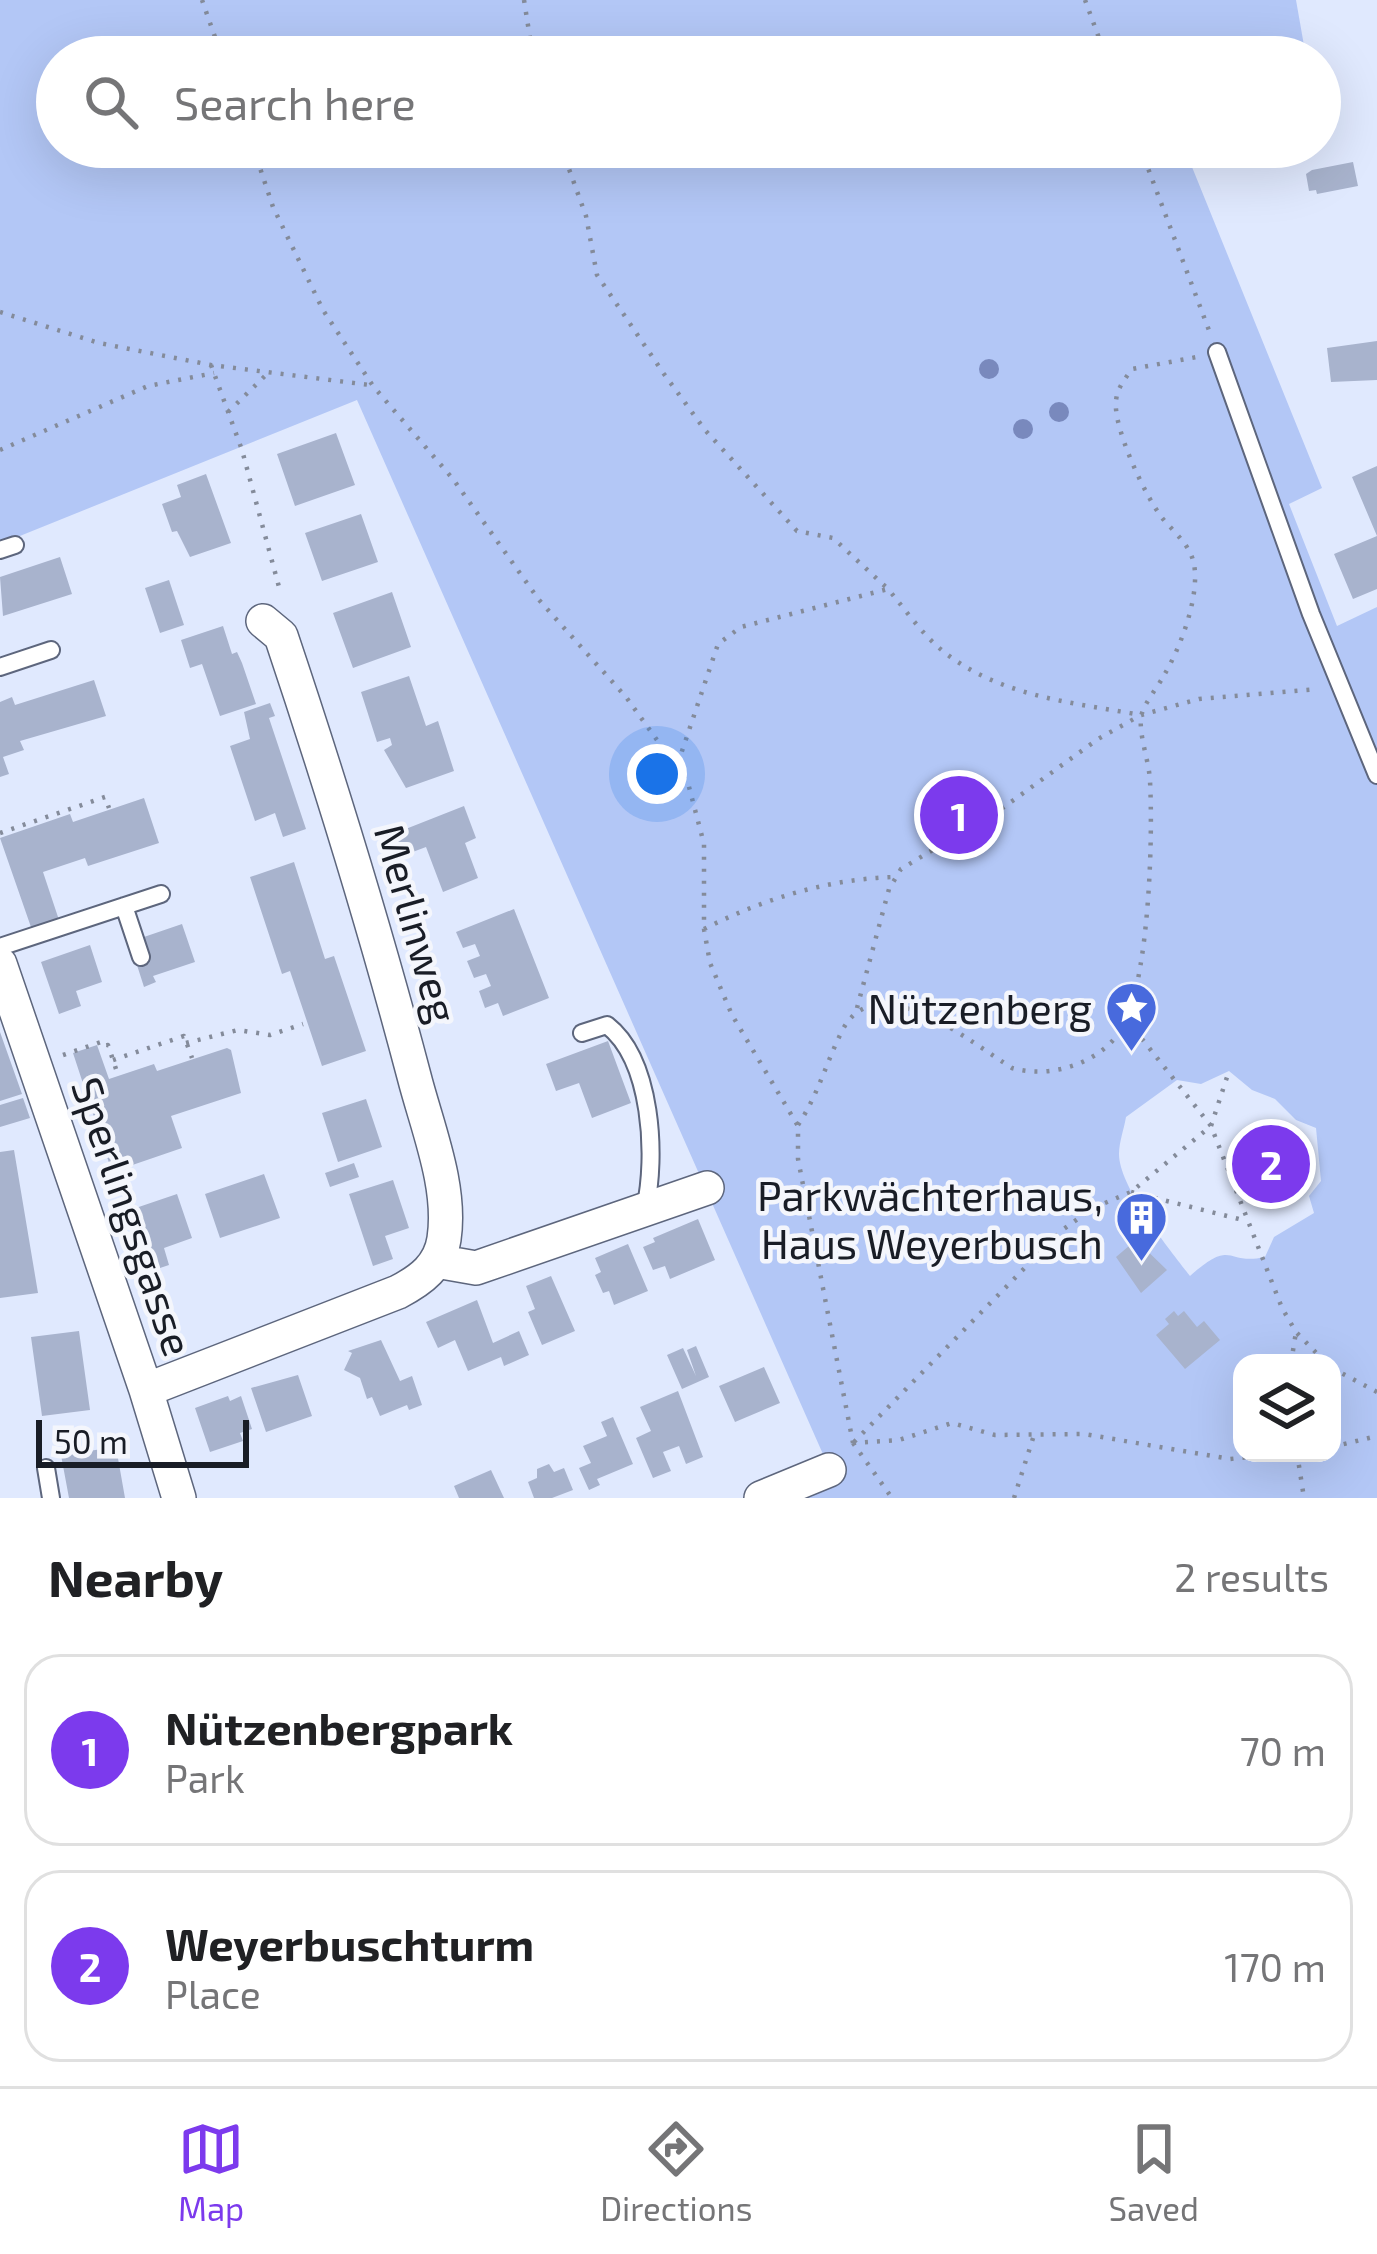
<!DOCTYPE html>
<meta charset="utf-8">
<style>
:root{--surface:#fff;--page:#f6f6f6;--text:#202124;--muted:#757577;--line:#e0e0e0;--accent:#7c3aed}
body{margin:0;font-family:"Exo 2",sans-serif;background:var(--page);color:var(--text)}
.controls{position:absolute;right:36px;bottom:36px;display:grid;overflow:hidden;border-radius:24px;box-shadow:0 12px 48px #0002}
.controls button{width:108px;height:108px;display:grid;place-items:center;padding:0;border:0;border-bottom:3px solid var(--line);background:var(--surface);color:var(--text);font:60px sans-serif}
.scale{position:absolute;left:36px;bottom:30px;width:213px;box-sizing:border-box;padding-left:12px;border:6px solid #191d26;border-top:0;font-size:33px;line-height:42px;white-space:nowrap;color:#191d26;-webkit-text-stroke:9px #f4f6fc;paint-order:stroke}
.you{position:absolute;left:657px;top:774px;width:42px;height:42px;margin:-30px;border:9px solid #fff;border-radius:50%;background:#1a73e8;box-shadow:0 0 0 18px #1a73e833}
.badge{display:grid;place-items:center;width:78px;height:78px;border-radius:50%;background:var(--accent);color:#fff;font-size:39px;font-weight:700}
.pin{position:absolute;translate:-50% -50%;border:6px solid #fff;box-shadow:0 3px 12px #0006}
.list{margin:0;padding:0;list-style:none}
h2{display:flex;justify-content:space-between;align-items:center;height:156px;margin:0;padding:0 48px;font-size:51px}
h2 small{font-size:39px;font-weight:400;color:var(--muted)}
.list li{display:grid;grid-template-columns:78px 1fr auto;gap:36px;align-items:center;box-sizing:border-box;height:192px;margin:0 24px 24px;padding:0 24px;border:3px solid var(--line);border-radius:36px}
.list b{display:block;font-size:45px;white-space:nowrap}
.list p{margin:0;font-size:39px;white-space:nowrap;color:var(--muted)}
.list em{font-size:39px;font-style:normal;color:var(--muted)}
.icon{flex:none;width:66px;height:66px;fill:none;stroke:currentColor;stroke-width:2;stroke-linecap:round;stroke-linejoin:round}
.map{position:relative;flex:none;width:1377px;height:1498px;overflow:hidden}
.search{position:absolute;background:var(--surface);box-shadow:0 12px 48px #0002;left:36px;right:36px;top:36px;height:132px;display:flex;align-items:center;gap:30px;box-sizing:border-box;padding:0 42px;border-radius:66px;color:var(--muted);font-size:45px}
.sheet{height:588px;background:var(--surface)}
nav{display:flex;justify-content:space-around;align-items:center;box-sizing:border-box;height:168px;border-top:3px solid var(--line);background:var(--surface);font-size:33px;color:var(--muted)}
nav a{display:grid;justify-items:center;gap:6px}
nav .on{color:var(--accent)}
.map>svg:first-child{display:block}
.green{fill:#b3c7f6;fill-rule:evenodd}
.building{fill:#a8b3cd}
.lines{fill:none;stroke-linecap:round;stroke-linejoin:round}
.service-casing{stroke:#5d667d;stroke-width:20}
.minor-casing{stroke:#5d667d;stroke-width:36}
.path{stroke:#848b9a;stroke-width:4.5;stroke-dasharray:3 9;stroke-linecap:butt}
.service{stroke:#fff;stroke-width:16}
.minor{stroke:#fff;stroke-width:33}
.tree{fill:#7989bd}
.labels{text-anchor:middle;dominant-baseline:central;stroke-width:9;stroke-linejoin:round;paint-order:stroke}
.street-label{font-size:42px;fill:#191d26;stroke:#f4f6fc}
.poi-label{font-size:42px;fill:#191d26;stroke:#f4f6fc;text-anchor:end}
</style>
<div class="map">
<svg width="1377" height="1498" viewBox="0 0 1377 1498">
<rect width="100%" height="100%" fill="#e0e9fe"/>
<path class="green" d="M0,0H1296L1306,57H57V147H1299L1192,167L1322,488L1289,504L1337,626L1377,607V1498H765L830,1470L357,400L0,544ZM1229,1071L1252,1090L1275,1099L1296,1120L1316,1128L1321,1181L1309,1196L1314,1213L1274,1237L1265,1257C1225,1266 1234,1237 1190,1276C1170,1250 1119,1187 1119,1154C1119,1142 1124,1129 1126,1117L1177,1080L1201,1084ZM1242,1363H1332V1453H1242Z"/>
<path class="building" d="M1353,162L1358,186L1317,194L1316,190L1309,191L1306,174L1312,170Z
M1377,341V380L1331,382L1327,348Z
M336,433L355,485L295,506L277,454Z
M1377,466V589L1353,599L1334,554L1377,536L1352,477Z
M206,474L231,543L190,557L177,531L172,532L162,504L181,497L177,485Z
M361,514L378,562L322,581L305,533Z
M60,557L72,594L3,616L0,577Z
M169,580L184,625L160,633L145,588Z
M392,592L411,647L353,668L333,613Z
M223,626L232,654L237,652L242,663L256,704L220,716L202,664L190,668L181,640Z
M409,676L426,726L438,721L454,771L406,788L384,750L392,745L390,738L377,742L361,692Z
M94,680L106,716L20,741L24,750L3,757L9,774L0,777V702L12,697L15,705Z
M270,703L275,716L269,718L306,829L283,837L275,813L255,821L230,746L250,739L244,712Z
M144,798L159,843L88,866L85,858L43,872L59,920L32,930L0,838L70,814L73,822Z
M464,806L476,838L465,843L478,878L443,892L426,847L402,856L393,834Z
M294,862L325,959L334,956L366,1051L322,1066L290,971L282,974L250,877Z
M514,909L549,998L503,1016L498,1003L485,1008L479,991L491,986L486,974L474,978L467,961L480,956L475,944L463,948L456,932Z
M182,924L195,962L153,976L156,982L144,987L136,962L141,938Z
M90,945L102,982L76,991L81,1006L59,1014L41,962Z
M0,1032L22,1094L0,1101Z
M608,1041L631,1103L592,1118L579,1083L556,1091L546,1064Z
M97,1045L109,1079L154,1064L157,1071L227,1048L231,1050L241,1093L171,1116L182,1148L112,1172L73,1053Z
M23,1098L30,1118L0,1127V1105Z
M366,1099L382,1147L338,1162L322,1113Z
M14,1150L38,1293L0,1298V1152Z
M1280,1150L1285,1172L1262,1175L1258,1157Z
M354,1163L359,1177L330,1187L325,1173Z
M264,1174L280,1218L220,1238L205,1194Z
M393,1180L409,1228L385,1236L393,1259L373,1266L349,1194Z
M177,1194L192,1238L164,1248L169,1265L145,1273L124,1212Z
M698,1219L715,1260L670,1279L665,1266L653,1270L643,1247L655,1242L653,1238Z
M1136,1240L1167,1270L1141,1293L1116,1257Z
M628,1244L648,1291L614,1305L609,1291L603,1293L595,1275L601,1272L595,1258Z
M551,1276L575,1331L542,1345L528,1312L535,1309L526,1286Z
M477,1300L493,1343L519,1331L529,1355L504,1366L501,1357L468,1371L455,1340L438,1348L426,1322Z
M1174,1311L1178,1316L1184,1311L1197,1327L1204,1321L1220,1340L1185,1369L1156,1335L1169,1324L1165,1319Z
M79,1331L90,1410L42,1416L31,1337Z
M381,1340L400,1381L412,1376L422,1405L409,1410L407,1405L380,1416L372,1397L367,1399L360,1378L344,1370L352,1353L348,1351Z
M696,1346L709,1377L682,1389L667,1355L683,1348L696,1376L687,1350Z
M764,1367L780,1403L735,1422L719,1386Z
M298,1375L312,1416L266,1432L251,1388Z
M678,1391L703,1457L686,1464L679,1446L663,1452L671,1471L653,1478L636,1438L651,1431L640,1407Z
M228,1396L230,1401L241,1396L252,1429L240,1433L243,1441L210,1452L195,1408Z
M613,1417L633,1464L597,1479L600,1485L589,1490L579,1468L591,1463L583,1446L607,1436L601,1422Z
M116,1447L125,1498H69L61,1455Z
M549,1464L554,1472L564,1468L573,1490L552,1498H534L528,1482L537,1478V1469Z
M491,1470L504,1498H459L454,1486Z"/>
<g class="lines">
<defs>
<path id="service" d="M1217,352L1311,614L1377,775
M0,550L15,545
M0,667L51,650
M124,906L141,957
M0,947L161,894
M582,1033L607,1025C652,1060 657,1156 645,1209
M46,1468L51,1498"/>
<path id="minor" d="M0,964L146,1390L179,1498
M436,1261L476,1268L707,1188
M146,1390L398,1292C421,1280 440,1266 444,1239C452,1186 427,1127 414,1076C375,928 330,782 281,636L263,621
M761,1498L829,1470"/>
</defs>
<use href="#service" class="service-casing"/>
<use href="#minor" class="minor-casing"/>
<path class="path" d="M202,0L222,57
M524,0L533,57
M1085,0L1106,57
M253,147L273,207L323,310L373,386L453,479L539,600L626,697L688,783L704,844V929L710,963L732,1015L798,1126V1159L853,1443L849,1448
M561,147L586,216L597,275L664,374L705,430L797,531L833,538L888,589
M1140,147L1210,333
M0,312L99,343L211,365L370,385
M211,365L242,450L279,587L276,594
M228,412L267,374
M0,450L148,386L214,373
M678,763L718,644L741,627L888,589C904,608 919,630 938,647C995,696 1069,702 1141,715
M0,833L105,797L109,808
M704,929C763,899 828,879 894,877
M857,1008L889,889L901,869L1004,807L1098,739L1141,715L1199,699L1318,689
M1127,1020L1211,1126L1282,1308L1296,1332L1326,1363
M186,1043L238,1030L270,1035L303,1024
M63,1055L101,1042L103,1046L108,1045L118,1075
M113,1060L184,1036L192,1058
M798,1125C818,1095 826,1063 842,1031C876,963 973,1044 1012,1068C1053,1080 1110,1061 1127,1018C1149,964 1153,840 1150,781C1149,760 1139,737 1141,717C1143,705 1157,688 1163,677C1180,649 1200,597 1194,564C1190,545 1175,533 1163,519C1146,498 1113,428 1116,401C1117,388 1125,379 1132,369L1197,357
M1131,1192L1247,1221
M1291,1363L1296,1332
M1332,1368L1377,1392
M854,1442L1061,1231L1093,1208L1131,1192L1211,1126L1229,1071
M853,1443L899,1440L952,1423L995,1435L1084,1434L1230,1459L1287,1453
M853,1443L892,1498
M1332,1447L1377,1436
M1297,1453L1304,1498
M1014,1498L1034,1435"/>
<use href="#service" class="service"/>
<use href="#minor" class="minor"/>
</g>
<g class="tree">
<circle cx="989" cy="369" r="10"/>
<circle cx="1059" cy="412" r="10"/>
<circle cx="1023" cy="429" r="10"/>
</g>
<defs>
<symbol id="sight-pin" viewBox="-11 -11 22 30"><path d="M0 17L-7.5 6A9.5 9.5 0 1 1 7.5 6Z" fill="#486add" stroke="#f4f6fc"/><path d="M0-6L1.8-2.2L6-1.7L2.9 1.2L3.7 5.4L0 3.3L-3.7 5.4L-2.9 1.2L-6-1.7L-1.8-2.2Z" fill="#fff"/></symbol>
<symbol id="building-pin" viewBox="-11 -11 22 30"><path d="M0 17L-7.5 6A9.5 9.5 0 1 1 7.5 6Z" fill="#486add" stroke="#f4f6fc"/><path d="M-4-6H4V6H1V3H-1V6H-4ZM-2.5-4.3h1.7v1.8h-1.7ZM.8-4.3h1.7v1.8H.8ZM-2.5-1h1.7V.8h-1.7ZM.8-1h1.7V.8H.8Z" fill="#fff"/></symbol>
</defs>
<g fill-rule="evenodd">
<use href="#sight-pin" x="1102" y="978" width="59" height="81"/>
<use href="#building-pin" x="1112" y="1188" width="59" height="81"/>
</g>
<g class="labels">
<g class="street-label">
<text transform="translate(418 923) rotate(74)">Merlinweg</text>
<text transform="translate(134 1216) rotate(71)">Sperlingsgasse</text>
</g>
<g class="poi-label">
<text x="1092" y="1007">Nützenberg</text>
<text x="1103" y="1194">Parkwächterhaus,<tspan x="1103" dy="48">Haus Weyerbusch</tspan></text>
</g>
</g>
</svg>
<div class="controls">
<button><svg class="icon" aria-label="layers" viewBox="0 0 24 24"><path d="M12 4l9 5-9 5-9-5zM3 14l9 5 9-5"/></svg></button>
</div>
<div class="scale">50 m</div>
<div class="you"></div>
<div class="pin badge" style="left:959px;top:815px">1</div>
<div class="pin badge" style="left:1271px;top:1164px">2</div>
<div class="search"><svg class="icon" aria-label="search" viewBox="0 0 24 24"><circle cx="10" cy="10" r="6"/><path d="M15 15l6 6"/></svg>Search here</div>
</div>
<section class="sheet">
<h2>Nearby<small>2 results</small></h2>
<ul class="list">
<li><span class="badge">1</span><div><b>Nützenbergpark</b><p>Park</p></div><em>70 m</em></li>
<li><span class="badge">2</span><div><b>Weyerbuschturm</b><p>Place</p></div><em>170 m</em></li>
</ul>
</section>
<nav>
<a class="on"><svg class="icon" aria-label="map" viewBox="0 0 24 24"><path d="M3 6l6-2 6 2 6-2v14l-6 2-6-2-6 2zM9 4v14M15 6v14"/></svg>Map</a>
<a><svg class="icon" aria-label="directions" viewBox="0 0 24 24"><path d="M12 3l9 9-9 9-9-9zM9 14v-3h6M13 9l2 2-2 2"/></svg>Directions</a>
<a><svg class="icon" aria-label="saved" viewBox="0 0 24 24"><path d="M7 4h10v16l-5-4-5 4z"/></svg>Saved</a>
</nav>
